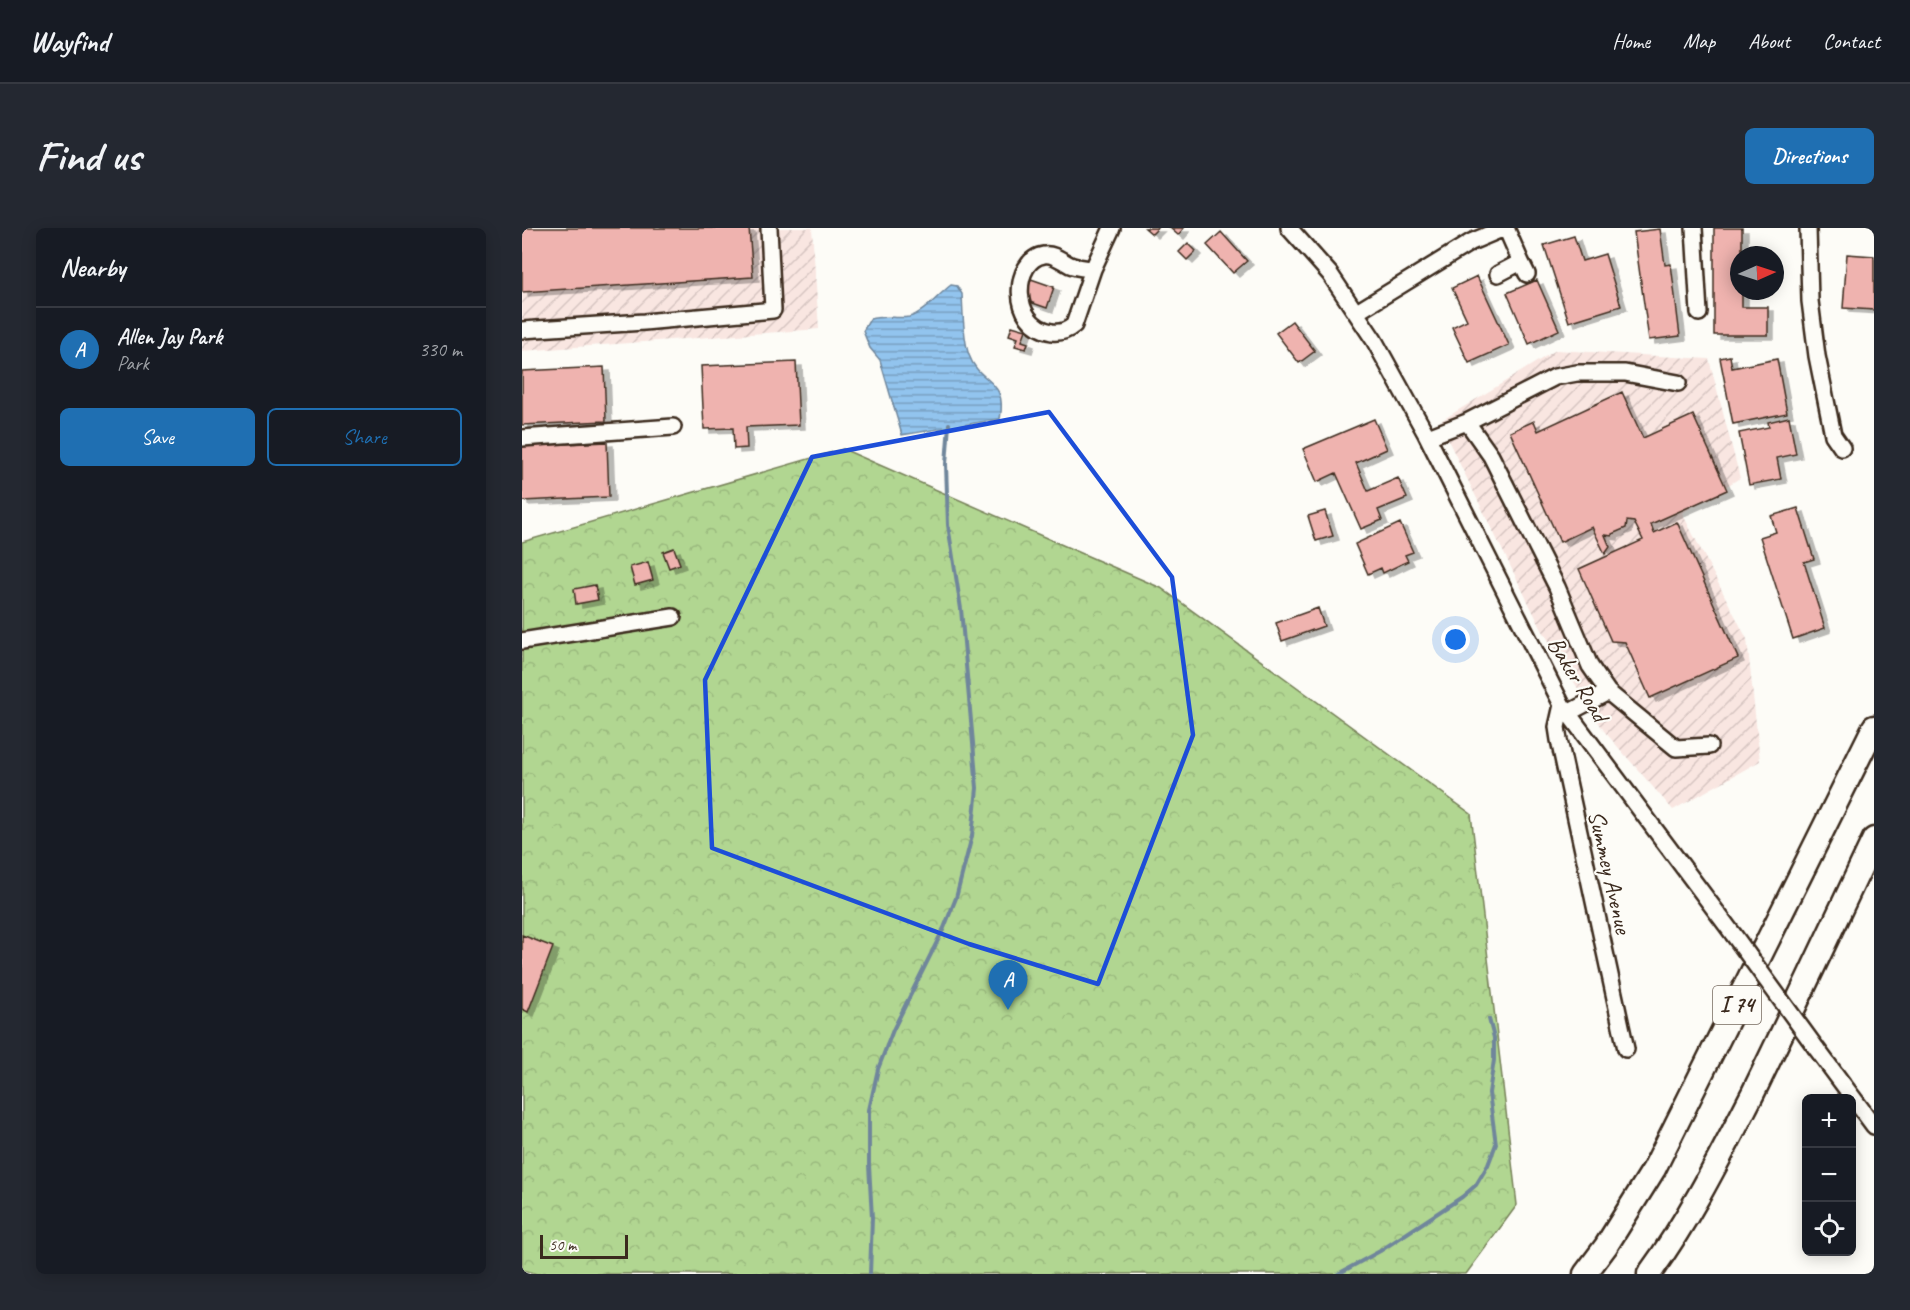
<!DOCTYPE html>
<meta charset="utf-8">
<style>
:root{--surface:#171b24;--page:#242831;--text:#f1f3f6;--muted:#9ea1a6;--line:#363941;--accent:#1f6fb2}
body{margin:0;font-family:Caveat,sans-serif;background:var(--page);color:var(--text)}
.controls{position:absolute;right:18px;bottom:18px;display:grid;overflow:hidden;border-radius:9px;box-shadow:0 3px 15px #0003}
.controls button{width:54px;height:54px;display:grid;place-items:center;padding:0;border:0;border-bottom:2px solid var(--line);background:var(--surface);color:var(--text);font:30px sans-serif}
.compass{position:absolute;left:1208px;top:18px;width:54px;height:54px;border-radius:50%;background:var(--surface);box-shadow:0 3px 15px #0003;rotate:87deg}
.scale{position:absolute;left:18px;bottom:15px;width:88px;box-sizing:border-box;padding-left:6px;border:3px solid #3b2a1e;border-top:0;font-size:16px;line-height:21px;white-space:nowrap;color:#3b2a1e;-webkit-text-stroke:4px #fdfcf7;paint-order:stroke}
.you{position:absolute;left:934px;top:412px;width:21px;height:21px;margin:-15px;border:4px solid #fff;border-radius:50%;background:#1a73e8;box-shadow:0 0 0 9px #1a73e833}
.badge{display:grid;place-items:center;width:39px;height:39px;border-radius:50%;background:var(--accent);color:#fff;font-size:20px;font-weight:700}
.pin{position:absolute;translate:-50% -50px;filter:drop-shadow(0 2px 3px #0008)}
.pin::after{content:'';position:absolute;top:32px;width:21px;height:18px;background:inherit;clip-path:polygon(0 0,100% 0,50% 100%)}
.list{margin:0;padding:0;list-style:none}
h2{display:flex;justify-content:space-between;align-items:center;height:78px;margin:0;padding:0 24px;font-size:26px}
h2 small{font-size:20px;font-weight:400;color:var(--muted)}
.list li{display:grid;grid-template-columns:39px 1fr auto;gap:18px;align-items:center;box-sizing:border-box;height:84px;padding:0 24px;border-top:2px solid var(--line)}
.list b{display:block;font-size:22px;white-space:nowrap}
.list p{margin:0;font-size:20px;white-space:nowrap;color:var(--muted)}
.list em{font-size:20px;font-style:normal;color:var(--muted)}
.actions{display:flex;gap:12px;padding:18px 24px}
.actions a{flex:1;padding:14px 0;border:2px solid var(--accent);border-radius:9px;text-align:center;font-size:21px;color:var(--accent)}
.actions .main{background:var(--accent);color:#fff}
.icon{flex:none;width:33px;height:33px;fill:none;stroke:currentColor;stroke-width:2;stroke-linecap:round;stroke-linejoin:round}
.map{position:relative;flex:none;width:1352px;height:1046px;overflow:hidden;border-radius:9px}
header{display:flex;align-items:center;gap:36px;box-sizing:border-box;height:84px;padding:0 30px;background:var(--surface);border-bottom:2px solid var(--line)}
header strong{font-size:28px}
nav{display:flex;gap:33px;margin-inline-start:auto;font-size:21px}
.intro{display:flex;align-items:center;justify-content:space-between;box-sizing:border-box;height:144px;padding:0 36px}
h1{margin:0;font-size:42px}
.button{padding:15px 27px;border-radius:9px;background:var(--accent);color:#fff;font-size:21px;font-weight:700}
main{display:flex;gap:36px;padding:0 36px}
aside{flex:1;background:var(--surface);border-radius:9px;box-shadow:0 3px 15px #0003}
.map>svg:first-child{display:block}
.industrial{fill:url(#industrial-furrows)}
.park{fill:url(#park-crowns);stroke:#768058;stroke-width:1.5}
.water{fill:url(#water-rules);stroke:#6f869b;stroke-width:1.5}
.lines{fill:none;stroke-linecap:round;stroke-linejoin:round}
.stream{stroke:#6f869b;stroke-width:4}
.building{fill:#efb3af;stroke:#3b2a1e;stroke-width:1.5;filter:url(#shadow)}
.minor-casing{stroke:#3b2a1e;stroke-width:20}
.highway-casing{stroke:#3b2a1e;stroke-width:27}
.minor{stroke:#fdfcf7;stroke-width:15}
.highway{stroke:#fdfcf7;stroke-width:22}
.minor-bridge-casing{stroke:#3b2a1e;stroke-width:20;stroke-linecap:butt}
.minor-bridge{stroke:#fdfcf7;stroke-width:15}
.marked{fill:none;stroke:#1d4ed8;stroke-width:4.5;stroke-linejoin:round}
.labels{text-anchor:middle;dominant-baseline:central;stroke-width:4.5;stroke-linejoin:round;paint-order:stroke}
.shield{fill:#fdfcf7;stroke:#75695f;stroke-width:1.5}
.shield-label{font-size:22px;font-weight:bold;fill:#3b2a1e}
.street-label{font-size:24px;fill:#3b2a1e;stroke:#fdfcf7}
</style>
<header>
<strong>Wayfind</strong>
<nav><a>Home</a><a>Map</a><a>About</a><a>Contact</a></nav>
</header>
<div class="intro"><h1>Find us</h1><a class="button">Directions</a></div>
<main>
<aside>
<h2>Nearby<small></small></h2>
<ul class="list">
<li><span class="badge">A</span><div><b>Allen Jay Park</b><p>Park</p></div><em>330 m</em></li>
</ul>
<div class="actions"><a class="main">Save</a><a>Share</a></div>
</aside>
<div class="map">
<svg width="1352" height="1046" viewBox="0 0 1352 1046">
<defs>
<pattern id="industrial-furrows" width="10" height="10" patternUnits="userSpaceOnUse" patternTransform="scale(1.5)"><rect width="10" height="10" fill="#f9e6e1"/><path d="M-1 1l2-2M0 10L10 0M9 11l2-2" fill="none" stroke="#d6c5c1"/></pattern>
<pattern id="park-crowns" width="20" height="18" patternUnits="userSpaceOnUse" patternTransform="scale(1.5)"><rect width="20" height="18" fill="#b1d691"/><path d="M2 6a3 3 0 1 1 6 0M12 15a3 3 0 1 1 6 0" fill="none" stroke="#99b87d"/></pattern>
<pattern id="water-rules" width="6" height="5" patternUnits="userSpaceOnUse" patternTransform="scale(1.5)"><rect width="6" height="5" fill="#92c4ee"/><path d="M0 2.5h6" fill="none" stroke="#789fc0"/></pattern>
<filter id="shadow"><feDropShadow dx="6" dy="4" stdDeviation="0" flood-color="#0004"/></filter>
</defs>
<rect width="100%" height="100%" fill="#fdfcf7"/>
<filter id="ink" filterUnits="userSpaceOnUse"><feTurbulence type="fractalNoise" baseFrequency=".0167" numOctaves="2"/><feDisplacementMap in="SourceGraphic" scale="12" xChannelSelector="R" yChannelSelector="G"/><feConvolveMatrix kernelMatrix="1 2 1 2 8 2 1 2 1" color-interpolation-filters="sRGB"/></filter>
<g filter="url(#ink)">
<path class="industrial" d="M0,0H290L297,101L0,123Z
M1034,122L1187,131L1218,250L1160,285L1225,411L1238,533L1151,582L1082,503L1019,400L917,194Z"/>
<path class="park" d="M321,221L639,360L949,586L995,977L944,1046H15L0,1042V314Z"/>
<path class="water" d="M429,57L435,58L440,66C441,84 441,111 447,127C457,156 486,150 478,191L380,207L358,132L348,120L341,103L348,91C362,87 374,91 387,89C401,86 417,66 429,57Z"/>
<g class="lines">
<path class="stream" d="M348,1046L350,990L347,937V882L356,841L371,802L422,700L434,670L450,608L455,560L439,381L426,297L424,236L427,196
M816,1046L858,1023L940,969L954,957L966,937L974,916L967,865L972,832V810L967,791"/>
</g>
<path class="building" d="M0,0H227L231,49L0,64Z
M623,0H636L630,6Z
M648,0H662L656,7Z
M1192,0H1220V27H1217V63H1220V79H1246V107H1192Z
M1138,1L1143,37L1149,36L1158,108L1127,112L1112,4Z
M699,4L725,33L711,45L685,17Z
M1052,8L1060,33L1083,26L1099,78L1047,94L1022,17Z
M666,15L674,23L665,32L657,24Z
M1325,26L1352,28V82L1321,80Z
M955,48L987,117L947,135L930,99L945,92L930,60Z
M509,51L532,59L525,80L502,72Z
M1015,52L1037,102L1007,116L985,65Z
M770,93L793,123L777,135L754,105Z
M490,98L504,102L500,113L506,115L504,121L493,118L496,110L487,107Z
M1208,128L1210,140L1255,131L1265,185L1211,196L1198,130Z
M274,134L277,197L224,199L225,220L212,221L211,200L182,201L179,138Z
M82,139L84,193L0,197V143Z
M1100,164L1121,210L1171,187L1205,262L1129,296L1132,305L1155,294L1216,430L1128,470L1103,414L1089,413L1057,341L1121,312L1112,294L1105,293L1104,300L1090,306V308L1083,307L1088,319L1083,326L1070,299L1038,314L988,204L1012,193L1016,203Z
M1267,189L1274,226L1255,230L1259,251L1227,257L1217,205L1247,199L1246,194Z
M852,191L865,221L834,235L846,263L876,250L885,270L856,282L860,292L839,301L814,245L795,254L781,221Z
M85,214L87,269L0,273V218Z
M1276,280L1292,331L1282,334L1303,400L1271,411L1238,309L1254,304L1249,288Z
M803,283L811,308L794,313L786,288Z
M878,295L891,324L883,327L886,333L861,345L859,340L846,346L833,316Z
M152,320L158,336L147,340L141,324Z
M126,334L131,352L113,357L108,339Z
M73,357L76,372L54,376L52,361Z
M796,380L802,398L760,413L754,395Z
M0,707L31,719L6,784L0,781Z"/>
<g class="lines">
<defs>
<path id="minor" d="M767,0L808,46L852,112L904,206L1040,477L1211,706
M984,0L999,34
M1172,0L1177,85
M1286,0L1288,73L1295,128L1311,207L1320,220
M571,41C563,40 555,40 548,37C540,33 531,25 522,27C491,31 487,97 530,104C539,105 545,103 552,97L571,41L590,0
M976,46L999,34L1005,46
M835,84L949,14L982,0
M0,102L122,94L251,82L247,0
M945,194L969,228L1035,359L1068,438L1086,464L1154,520L1187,518
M906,209L945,194L1033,149L1055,145H1103L1156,155
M0,210L151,199
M0,413L151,389
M1040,477L1035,499L1037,512L1104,821
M1046,485L1086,464
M1294,820L1352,898"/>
<path id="highway" d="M1063,1046L1084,1018L1132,941L1352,499
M1127,1046C1168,990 1199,927 1231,865C1272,781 1312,695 1352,611"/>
</defs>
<use href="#minor" class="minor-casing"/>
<use href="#highway" class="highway-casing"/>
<use href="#minor" class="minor"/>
<use href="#highway" class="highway"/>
<defs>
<path id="minor-bridge" d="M1211,706L1294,820"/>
</defs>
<use href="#minor-bridge" class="minor-bridge-casing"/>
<use href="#minor-bridge" class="minor-bridge"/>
</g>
</g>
<path class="marked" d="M527,184L650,349L671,507L576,756L447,716L190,620L183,452L290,229Z"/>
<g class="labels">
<rect class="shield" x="1191" y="758" width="48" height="38" rx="4.5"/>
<g class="shield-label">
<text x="1215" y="777">I 74</text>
</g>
<g class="street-label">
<text transform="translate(1056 451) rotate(59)">Baker Road</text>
<text transform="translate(1088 644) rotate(77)">Summey Avenue</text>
</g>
</g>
</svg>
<div class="controls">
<button>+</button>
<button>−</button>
<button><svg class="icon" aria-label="locate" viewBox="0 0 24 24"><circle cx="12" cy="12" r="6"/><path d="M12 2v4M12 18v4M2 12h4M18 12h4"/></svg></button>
</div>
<svg class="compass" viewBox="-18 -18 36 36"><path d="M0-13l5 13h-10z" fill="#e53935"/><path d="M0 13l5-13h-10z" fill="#9ea1a6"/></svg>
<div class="scale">50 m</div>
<div class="you"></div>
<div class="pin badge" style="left:486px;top:782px">A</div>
</div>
</main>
